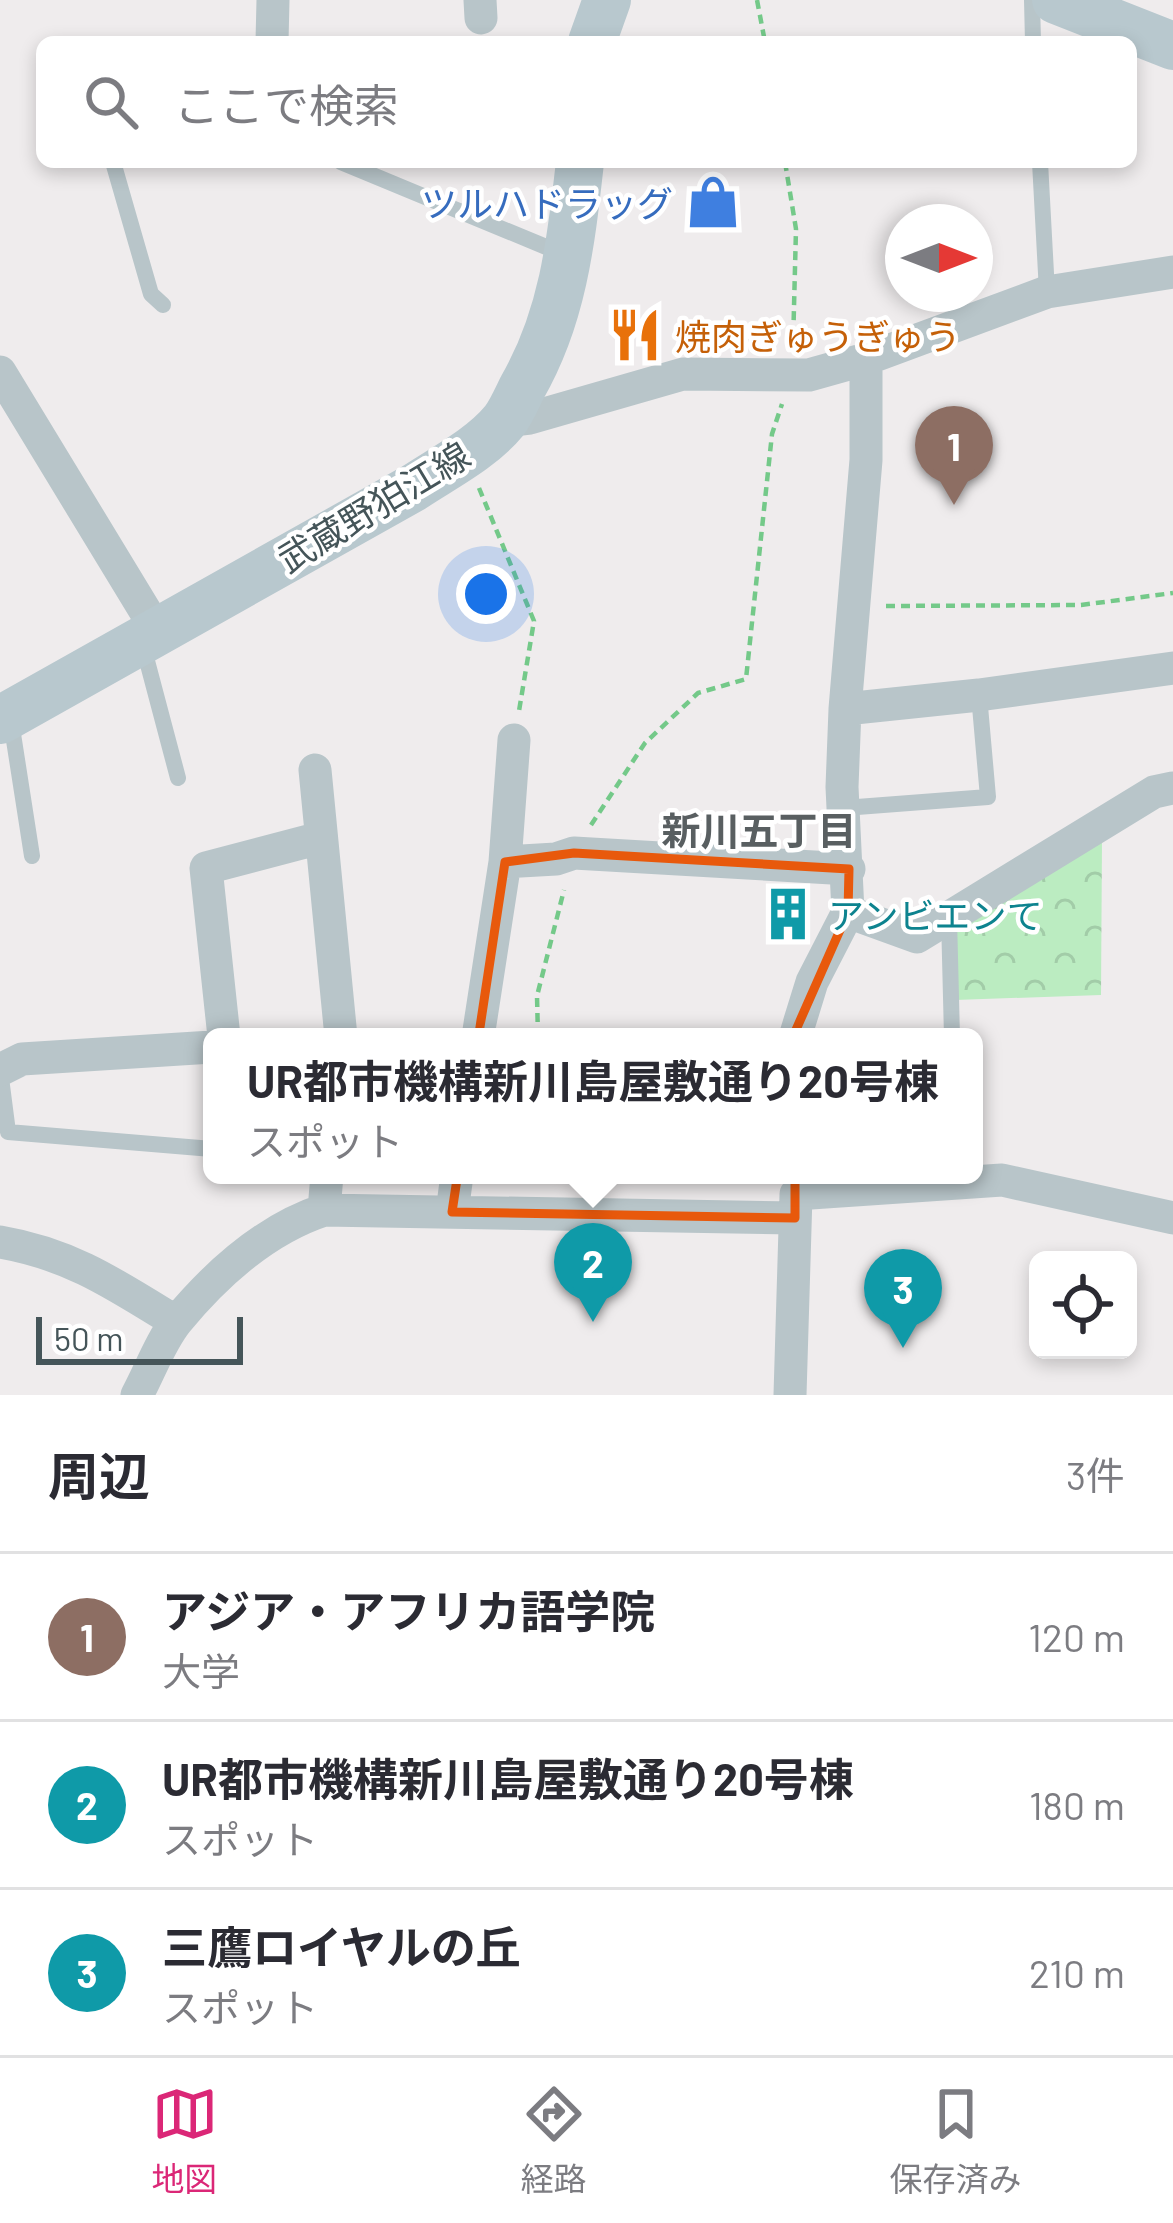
<!DOCTYPE html>
<html lang="ja">
<meta charset="utf-8">
<style>
:root{--surface:#fff;--page:#f7f7f7;--text:#2b2b33;--muted:#7c7c81;--line:#e1e1e2;--accent:#db2777}
body{margin:0;font-family:Barlow,"Noto Sans JP",sans-serif;background:var(--page);color:var(--text)}
.controls{position:absolute;right:36px;bottom:36px;display:grid;overflow:hidden;border-radius:18px;box-shadow:0 6px 18px #0003}
.controls button{width:108px;height:108px;display:grid;place-items:center;padding:0;border:0;border-bottom:3px solid var(--line);background:var(--surface);color:var(--text);font:60px sans-serif}
.compass{position:absolute;left:885px;top:204px;width:108px;height:108px;border-radius:50%;background:var(--surface);box-shadow:0 6px 18px #0003;rotate:90deg}
.scale{position:absolute;left:36px;bottom:30px;width:207px;box-sizing:border-box;padding-left:12px;border:6px solid #455559;border-top:0;font-size:33px;line-height:42px;white-space:nowrap;color:#455559;-webkit-text-stroke:9px #fff;paint-order:stroke}
.you{position:absolute;left:486px;top:594px;width:42px;height:42px;margin:-30px;border:9px solid #fff;border-radius:50%;background:#1a73e8;box-shadow:0 0 0 18px #1a73e833}
.badge{display:grid;place-items:center;width:78px;height:78px;border-radius:50%;background:var(--accent);color:#fff;font-size:39px;font-weight:700}
.pin{position:absolute;translate:-50% -99px;filter:drop-shadow(0 3px 6px #0008)}
.pin::after{content:'';position:absolute;top:63px;width:42px;height:36px;background:inherit;clip-path:polygon(0 0,100% 0,50% 100%)}
.popup{position:absolute;left:203px;top:1028px;width:780px;height:156px;box-sizing:border-box;display:grid;place-content:center;border-radius:18px;background:var(--surface);filter:drop-shadow(0 3px 9px #0005);font-size:39px;white-space:nowrap;color:var(--muted)}
.popup b{font-size:45px;color:var(--text)}
.popup::after{content:'';position:absolute;left:50%;top:100%;margin-left:-24px;border:24px solid transparent;border-top-color:var(--surface)}
.list{margin:0;padding:0;list-style:none}
h2{display:flex;justify-content:space-between;align-items:center;height:156px;margin:0;padding:0 48px;font-size:51px}
h2 small{font-size:39px;font-weight:400;color:var(--muted)}
.list li{display:grid;grid-template-columns:78px 1fr auto;gap:36px;align-items:center;box-sizing:border-box;height:168px;padding:0 48px;border-top:3px solid var(--line)}
.list b{display:block;font-size:45px;white-space:nowrap}
.list p{margin:0;font-size:39px;white-space:nowrap;color:var(--muted)}
.list em{font-size:39px;font-style:normal;color:var(--muted)}
.icon{flex:none;width:66px;height:66px;fill:none;stroke:currentColor;stroke-width:2;stroke-linecap:round;stroke-linejoin:round}
.map{position:relative;flex:none;width:1173px;height:1395px;overflow:hidden}
.search{position:absolute;background:var(--surface);box-shadow:0 6px 18px #0003;left:36px;right:36px;top:36px;height:132px;display:flex;align-items:center;gap:30px;box-sizing:border-box;padding:0 42px;border-radius:18px;color:var(--muted);font-size:45px}
.sheet{height:660px;background:var(--surface)}
nav{display:flex;justify-content:space-around;align-items:center;box-sizing:border-box;height:168px;border-top:3px solid var(--line);background:var(--surface);font-size:33px;color:var(--muted)}
nav a{display:grid;justify-items:center;gap:6px}
nav .on{color:var(--accent)}
.map>svg:first-child{display:block}
.park{fill:url(#park-crowns)}
.lines{fill:none;stroke-linecap:round;stroke-linejoin:round}
.path{stroke:#74c989;stroke-width:4.5;stroke-dasharray:9 6;stroke-linecap:butt}
.service{stroke:#b8c5c9;stroke-width:16}
.minor{stroke:#b8c5c9;stroke-width:33}
.secondary{stroke:#b8c8ce;stroke-width:48}
.marked{fill:none;stroke:#e8590c;stroke-width:9;stroke-linejoin:round}
.labels{text-anchor:middle;dominant-baseline:central;stroke-width:9;stroke-linejoin:round;paint-order:stroke}
.shop-label{font-size:36px;fill:#366cbe;stroke:#fff;text-anchor:end}
.food-label{font-size:36px;fill:#c56008;stroke:#fff;text-anchor:start}
.street-label{font-size:36px;fill:#455559;stroke:#fff}
.culture-label{font-size:36px;fill:#0d838f;stroke:#fff;text-anchor:start}
.neighbourhood-label{font-size:39px;font-weight:bold;fill:#595f61;stroke:#fff}
</style>
<div class="map">
<svg width="1173" height="1395" viewBox="0 0 1173 1395">
<defs>
<pattern id="park-crowns" width="20" height="18" patternUnits="userSpaceOnUse" patternTransform="scale(3)"><rect width="20" height="18" fill="#bbecc1"/><path d="M2 6a3 3 0 1 1 6 0M12 15a3 3 0 1 1 6 0" fill="none" stroke="#a2cca8"/></pattern>
</defs>
<rect width="100%" height="100%" fill="#efeced"/>
<path class="park" d="M1102,839L1101,995L955,1000V931Z"/>
<g class="lines">
<path class="path" d="M757,0L765,42
M785,162L796,229L793,346
M479,488L534,621L519,711
M886,606L1081,605L1173,593
M591,825L645,743L698,693L746,679L772,434L782,404
M538,1037L537,996L564,890"/>
<path class="service" d="M1032,0L1033,42
M113,162L151,294L163,305
M341,162L563,254
M1040,162L1047,292
M142,642L178,778
M11,721L32,856
M844,808L988,797L979,695
M949,918L952,1037
M0,1070L8,1132L212,1149"/>
<path class="minor" d="M480,0L481,18
M272,42L273,0
M0,372L158,632
M504,421L530,418L683,374L809,375L866,359L1047,292L1173,272
M845,709L979,695L1173,668
M315,770L341,1037
M505,862L556,859L574,853L849,869
M848,912L917,937L1154,792L1173,788
M224,1037L206,868L320,838
M478,1037L505,862L514,740
M795,1037L812,982L848,912L842,787L845,709L866,460V359
M0,1070L22,1059L212,1047
M796,1194L1002,1180L1173,1218
M324,1210L327,1175
M452,1212L457,1175
M0,1242C71,1254 116,1285 176,1322
M137,1395C150,1371 160,1342 177,1321C216,1274 266,1229 324,1210L795,1218
M790,1395L796,1195"/>
<path class="secondary" d="M1056,0L1173,46
M592,42L607,0
M0,720L413,488C443,468 481,449 504,421C511,412 517,398 522,388C563,317 571,242 580,162"/>
</g>
<path class="marked" d="M574,853L849,869L848,912L795,1032V1218L452,1212L505,862Z"/>
<defs>
<symbol id="shop-bare" viewBox="-9 -9 18 18"><path d="M-5-2.5h2.3a2.7 3.5 0 0 1 5.4 0H5L5.5 6h-11ZM-1.5-2.5h3a1.5 2.3 0 0 0-3 0Z" fill="#3f7fe0" stroke="#fff" stroke-width="2.5" paint-order="stroke"/></symbol>
<symbol id="restaurant-bare" viewBox="-9 -9 18 18"><path d="M-5-6h1v4h1v-4h1v4h1v-4h1v5L-1.5 .5V6h-2V.5L-5-1ZM5-6V6H3V1.5H1.5Q1.5-4 5-6Z" fill="#e8710a" stroke="#fff" stroke-width="2.5" paint-order="stroke"/></symbol>
<symbol id="building-bare" viewBox="-9 -9 18 18"><path d="M-4-6H4V6H1V3H-1V6H-4ZM-2.5-4.3h1.7v1.8h-1.7ZM.8-4.3h1.7v1.8H.8ZM-2.5-1h1.7V.8h-1.7ZM.8-1h1.7V.8H.8Z" fill="#0f9aa8" stroke="#fff" stroke-width="2.5" paint-order="stroke"/></symbol>
</defs>
<g fill-rule="evenodd">
<use href="#shop-bare" x="675" y="164" width="76" height="76"/>
<use href="#restaurant-bare" x="597" y="297" width="76" height="76"/>
<use href="#building-bare" x="750" y="876" width="76" height="76"/>
</g>
<g class="labels">
<g class="shop-label">
<text x="673" y="202">ツルハドラッグ</text>
</g>
<g class="food-label">
<text x="675" y="335">焼肉ぎゅうぎゅう</text>
</g>
<g class="street-label">
<text transform="translate(373 506) rotate(-31)">武蔵野狛江線</text>
</g>
<g class="culture-label">
<text x="828" y="914">アンビエンて</text>
</g>
<g class="neighbourhood-label">
<text x="759" y="829">新川五丁目</text>
</g>
</g>
</svg>
<div class="controls">
<button><svg class="icon" aria-label="locate" viewBox="0 0 24 24"><circle cx="12" cy="12" r="6"/><path d="M12 2v4M12 18v4M2 12h4M18 12h4"/></svg></button>
</div>
<svg class="compass" viewBox="-18 -18 36 36"><path d="M0-13l5 13h-10z" fill="#e53935"/><path d="M0 13l5-13h-10z" fill="#7c7c81"/></svg>
<div class="scale">50 m</div>
<div class="you"></div>
<div class="pin badge" style="left:954px;top:505px;background:#8d6e63">1</div>
<div class="pin badge" style="left:593px;top:1322px;background:#0f9aa8">2</div>
<div class="popup"><b>UR都市機構新川島屋敷通り20号棟</b>スポット</div>
<div class="pin badge" style="left:903px;top:1348px;background:#0f9aa8">3</div>
<div class="search"><svg class="icon" aria-label="search" viewBox="0 0 24 24"><circle cx="10" cy="10" r="6"/><path d="M15 15l6 6"/></svg>ここで検索</div>
</div>
<section class="sheet">
<h2>周辺<small>3件</small></h2>
<ul class="list">
<li><span class="badge" style="background:#8d6e63">1</span><div><b>アジア・アフリカ語学院</b><p>大学</p></div><em>120 m</em></li>
<li><span class="badge" style="background:#0f9aa8">2</span><div><b>UR都市機構新川島屋敷通り20号棟</b><p>スポット</p></div><em>180 m</em></li>
<li><span class="badge" style="background:#0f9aa8">3</span><div><b>三鷹ロイヤルの丘</b><p>スポット</p></div><em>210 m</em></li>
</ul>
</section>
<nav>
<a class="on"><svg class="icon" aria-label="map" viewBox="0 0 24 24"><path d="M3 6l6-2 6 2 6-2v14l-6 2-6-2-6 2zM9 4v14M15 6v14"/></svg>地図</a>
<a><svg class="icon" aria-label="directions" viewBox="0 0 24 24"><path d="M12 3l9 9-9 9-9-9zM9 14v-3h6M13 9l2 2-2 2"/></svg>経路</a>
<a><svg class="icon" aria-label="saved" viewBox="0 0 24 24"><path d="M7 4h10v16l-5-4-5 4z"/></svg>保存済み</a>
</nav>
